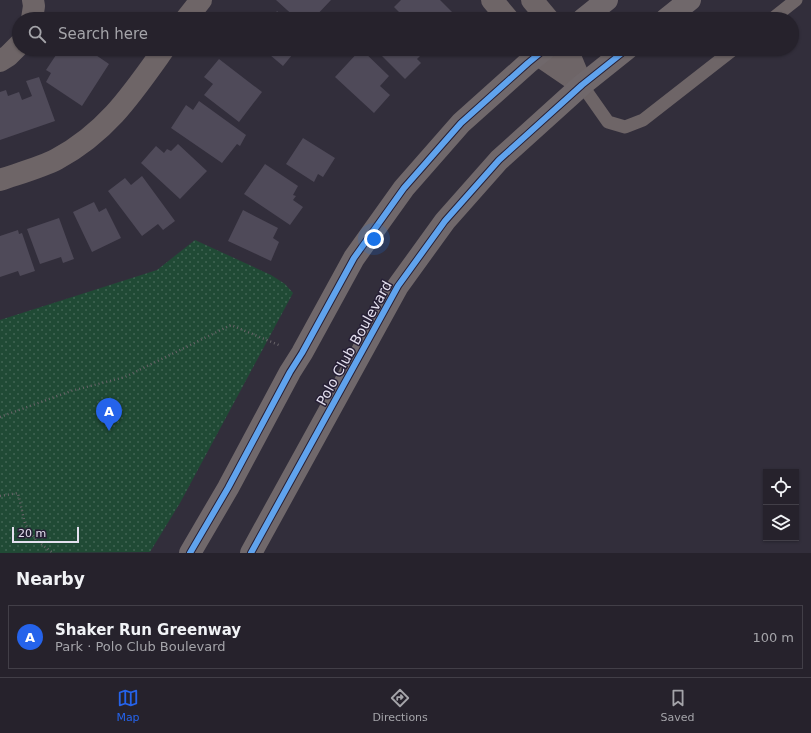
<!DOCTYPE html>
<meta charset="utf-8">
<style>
:root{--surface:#26222c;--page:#2e2a34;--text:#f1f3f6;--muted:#a4a4a9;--line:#423f48;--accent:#2563eb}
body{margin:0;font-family:"DejaVu Sans",sans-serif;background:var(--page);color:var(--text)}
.controls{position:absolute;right:12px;bottom:12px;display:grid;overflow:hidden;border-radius:0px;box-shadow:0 1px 3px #0004}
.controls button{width:36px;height:36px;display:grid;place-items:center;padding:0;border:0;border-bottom:1px solid var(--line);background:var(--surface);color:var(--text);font:20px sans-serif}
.scale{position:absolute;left:12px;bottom:10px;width:67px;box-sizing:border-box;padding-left:4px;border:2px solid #e4e0ef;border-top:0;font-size:11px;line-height:14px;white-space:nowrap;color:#e4e0ef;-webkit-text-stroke:3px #261f35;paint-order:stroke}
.you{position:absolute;left:374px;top:239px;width:14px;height:14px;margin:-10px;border:3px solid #fff;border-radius:50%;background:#1a73e8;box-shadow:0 0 0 6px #1a73e833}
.badge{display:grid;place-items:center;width:26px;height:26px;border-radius:50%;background:var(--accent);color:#fff;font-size:13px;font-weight:700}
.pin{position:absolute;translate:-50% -33px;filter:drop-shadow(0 1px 2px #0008)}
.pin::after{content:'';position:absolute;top:21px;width:14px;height:12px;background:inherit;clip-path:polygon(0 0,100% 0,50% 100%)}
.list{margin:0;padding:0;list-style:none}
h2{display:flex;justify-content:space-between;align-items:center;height:52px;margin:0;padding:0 16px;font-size:17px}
h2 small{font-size:13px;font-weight:400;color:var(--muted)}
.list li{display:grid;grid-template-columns:26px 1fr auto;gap:12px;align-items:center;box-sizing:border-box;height:64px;margin:0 8px 8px;padding:0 8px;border:1px solid var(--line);border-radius:0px}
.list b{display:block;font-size:15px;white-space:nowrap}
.list p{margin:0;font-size:13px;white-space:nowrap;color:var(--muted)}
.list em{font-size:13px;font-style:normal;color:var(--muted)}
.icon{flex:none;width:22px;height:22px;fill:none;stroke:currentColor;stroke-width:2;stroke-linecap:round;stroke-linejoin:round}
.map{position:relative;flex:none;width:811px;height:553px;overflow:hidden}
.search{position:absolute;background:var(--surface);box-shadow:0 1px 3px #0004;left:12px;right:12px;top:12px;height:44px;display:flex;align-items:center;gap:10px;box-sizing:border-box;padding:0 14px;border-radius:22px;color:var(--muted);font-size:15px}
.sheet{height:124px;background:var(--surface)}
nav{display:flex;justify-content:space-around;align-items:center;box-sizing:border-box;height:56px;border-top:1px solid var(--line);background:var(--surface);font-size:11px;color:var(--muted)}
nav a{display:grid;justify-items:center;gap:2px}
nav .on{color:var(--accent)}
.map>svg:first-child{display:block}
.park{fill:url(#park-dots)}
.building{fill:#4f4a59}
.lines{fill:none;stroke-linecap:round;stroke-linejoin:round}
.path{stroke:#696469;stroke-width:2.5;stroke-dasharray:1 3;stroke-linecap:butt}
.lane{stroke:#6e6567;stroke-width:13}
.street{stroke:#6e6567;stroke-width:22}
.secondary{stroke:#70686b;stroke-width:22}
.cycleway-casing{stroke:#261f35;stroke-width:8}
.cycleway{stroke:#60a3ed;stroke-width:6}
.labels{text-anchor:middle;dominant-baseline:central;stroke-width:3;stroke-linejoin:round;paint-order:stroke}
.street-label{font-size:14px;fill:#e4e0ef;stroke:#261f35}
</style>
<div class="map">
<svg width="811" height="553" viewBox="0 0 811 553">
<defs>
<pattern id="park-dots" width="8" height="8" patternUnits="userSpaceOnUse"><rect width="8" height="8" fill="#204a35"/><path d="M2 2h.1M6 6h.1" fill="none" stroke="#406453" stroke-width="1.8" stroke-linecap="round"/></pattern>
</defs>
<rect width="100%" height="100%" fill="#322e3b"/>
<path class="park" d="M195,240L271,275L285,284L293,293L180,503L150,552L0,553V320L157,270Z"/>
<path class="building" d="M276,0H331L313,19H297Z
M401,0H440L459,19H406L394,7Z
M277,11L287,19H271Z
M60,49L67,50L68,49H87L109,64L82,106L46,82L51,73L46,70Z
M263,49H297L283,66Z
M361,49L389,76L380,86L390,95L374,113L335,77Z
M375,49H424L425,51L417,59L421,63L405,79Z
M219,59L262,92L239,122L204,95L213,84L204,77Z
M39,77L55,121L0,140V92L6,90L8,96L19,92L22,100L32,96L26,81Z
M199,101L246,135L240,146L237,144L222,163L171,128L186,105L193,110Z
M303,138L335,158L323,177L318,174L314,182L286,164Z
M178,144L207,171L180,199L141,163L156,146L164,153L167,149L171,151Z
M265,164L298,186L293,195L296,196L293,200L303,207L290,225L244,194Z
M142,176L175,221L163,230L158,224L142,236L108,191L125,178L131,185Z
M94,202L99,212L106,208L121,238L92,252L73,212Z
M243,210L278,228L273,238L279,242L271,261L228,241Z
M59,218L74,259L63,263L61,257L40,264L27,229Z
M18,230L19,234L22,233L35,271L20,276L18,271L0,277V236Z"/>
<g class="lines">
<path class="path" d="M0,417L71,391L125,377L231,325L281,346
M0,496L18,493L25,524L36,540L53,553"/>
<path class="lane" d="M772,19L796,0
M582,85L608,122L625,127L643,120L734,49"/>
<path class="street" d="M492,0L508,19
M532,0L548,19
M32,19L34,6L33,0
M186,19L201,0
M533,49L538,55L582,85
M567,49L582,85
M0,61L8,56L19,45
M0,180C17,174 42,167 57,159C107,132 132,94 164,49"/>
<path class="secondary" d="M583,19L607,0
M666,19L690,0
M190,553L228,488L290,372L302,353L354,258L404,188L461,123L528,63L545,49
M251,553L398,286L445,221L499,160L582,85L627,49"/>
<defs>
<path id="cycleway" d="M190,553L228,488L290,372L302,353L354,258L404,188L461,123L528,63L545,49
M251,553L398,286L445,221L499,160L582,85L627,49"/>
</defs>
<use href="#cycleway" class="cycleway-casing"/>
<use href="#cycleway" class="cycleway"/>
</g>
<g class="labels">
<g class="street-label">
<text transform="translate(354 343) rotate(-61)">Polo Club Boulevard</text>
</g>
</g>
</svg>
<div class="controls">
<button><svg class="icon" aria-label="locate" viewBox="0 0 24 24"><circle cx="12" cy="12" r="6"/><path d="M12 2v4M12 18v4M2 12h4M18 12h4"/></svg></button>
<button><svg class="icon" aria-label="layers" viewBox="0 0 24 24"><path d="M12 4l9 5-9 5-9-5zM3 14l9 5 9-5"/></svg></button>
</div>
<div class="scale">20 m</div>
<div class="you"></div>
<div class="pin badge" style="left:109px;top:431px">A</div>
<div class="search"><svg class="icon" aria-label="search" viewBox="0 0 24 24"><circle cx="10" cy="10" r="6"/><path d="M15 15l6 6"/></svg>Search here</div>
</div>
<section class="sheet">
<h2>Nearby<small></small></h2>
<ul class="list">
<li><span class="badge">A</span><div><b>Shaker Run Greenway</b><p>Park · Polo Club Boulevard</p></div><em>100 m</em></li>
</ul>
</section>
<nav>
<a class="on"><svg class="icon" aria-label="map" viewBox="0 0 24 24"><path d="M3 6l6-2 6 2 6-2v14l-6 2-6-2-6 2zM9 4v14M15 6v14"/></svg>Map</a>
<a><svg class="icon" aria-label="directions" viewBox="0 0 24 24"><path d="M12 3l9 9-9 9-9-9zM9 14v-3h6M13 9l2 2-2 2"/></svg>Directions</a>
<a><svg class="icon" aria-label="saved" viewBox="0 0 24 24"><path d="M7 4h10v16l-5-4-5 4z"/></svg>Saved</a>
</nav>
